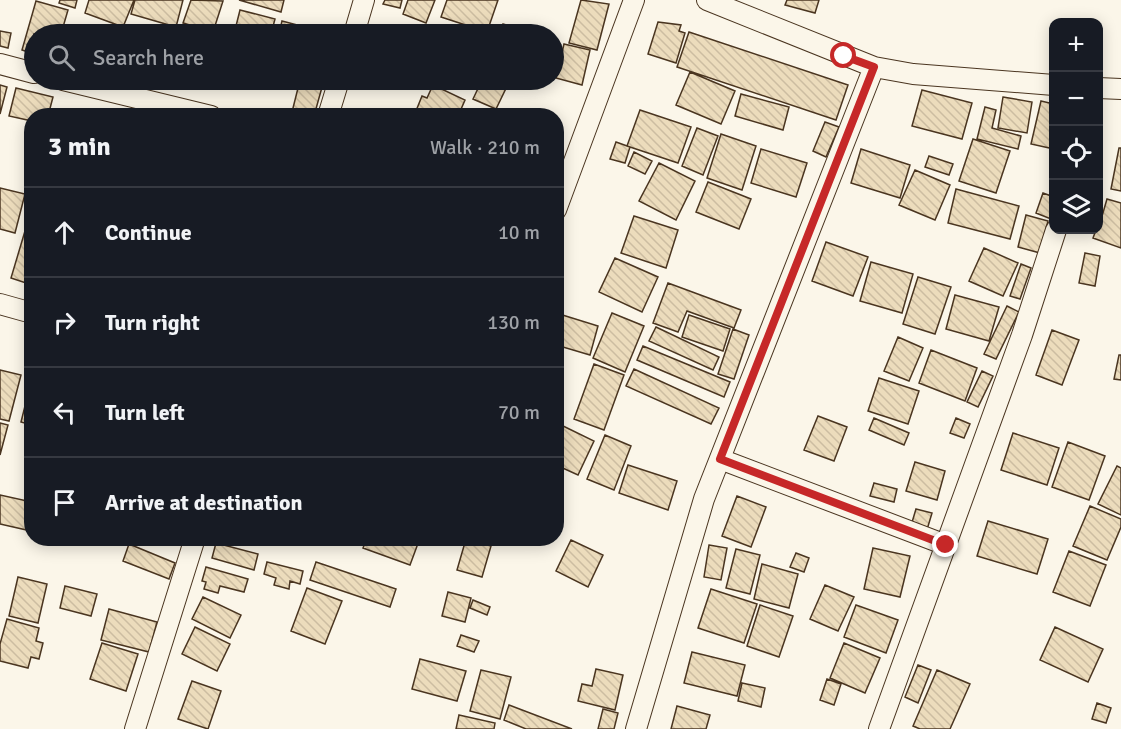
<!DOCTYPE html>
<meta charset="utf-8">
<style>
:root{--surface:#171b24;--page:#20242c;--text:#f1f3f6;--muted:#9ea1a6;--line:#363941}
body{margin:0;font-family:Signika,sans-serif;background:var(--page);color:var(--text)}
.controls{position:absolute;right:18px;top:18px;display:grid;overflow:hidden;border-radius:12px;box-shadow:0 3px 15px #0003}
.controls button{width:54px;height:54px;display:grid;place-items:center;padding:0;border:0;border-bottom:2px solid var(--line);background:var(--surface);color:var(--text);font:30px sans-serif}
.stop{position:absolute;width:18px;height:18px;margin:-14px;border:4px solid #c62828;border-radius:50%;background:#fff}
.stop.end{background:#c62828;border-color:#fff;box-shadow:0 2px 6px #0008}
.list{margin:0;padding:0;list-style:none}
h2{display:flex;justify-content:space-between;align-items:center;height:78px;margin:0;padding:0 24px;font-size:26px}
h2 small{font-size:20px;font-weight:400;color:var(--muted)}
.list li{display:grid;grid-template-columns:39px 1fr auto;gap:18px;align-items:center;box-sizing:border-box;height:90px;padding:0 24px;border-top:2px solid var(--line)}
.list b{display:block;font-size:22px;white-space:nowrap}
.list em{font-size:20px;font-style:normal;color:var(--muted)}
.icon{flex:none;width:33px;height:33px;fill:none;stroke:currentColor;stroke-width:2;stroke-linecap:round;stroke-linejoin:round}
.map{position:relative;flex:none;width:1121px;height:729px;overflow:hidden}
.search{position:absolute;background:var(--surface);box-shadow:0 3px 15px #0003;left:24px;top:24px;width:540px;height:66px;display:flex;align-items:center;gap:15px;box-sizing:border-box;padding:0 21px;border-radius:33px;color:var(--muted);font-size:22px}
.panel{position:absolute;background:var(--surface);box-shadow:0 3px 15px #0003;left:24px;top:108px;width:540px;height:438px;border-radius:24px}
.map>svg:first-child{display:block}
.building{fill:url(#building-back-hatch);stroke:#4a3520;stroke-width:1.5}
.lines{fill:none;stroke-linecap:round;stroke-linejoin:round}
.minor-casing{stroke:#4a3520;stroke-width:22}
.minor{stroke:#fbf6e9;stroke-width:20}
.route{stroke:#c62828;stroke-width:8}
</style>
<div class="map">
<svg width="1121" height="729" viewBox="0 0 1121 729">
<defs>
<pattern id="building-back-hatch" width="6" height="6" patternUnits="userSpaceOnUse" patternTransform="scale(1.5)"><rect width="6" height="6" fill="#ecdcbc"/><path d="M-1 5l2 2M0 0l6 6M5-1l2 2" fill="none" stroke="#ccbda1"/></pattern>
</defs>
<rect width="100%" height="100%" fill="#fbf6e9"/>
<path class="building" d="M60,0H77L75,8L59,3Z
M89,0H134L123,27L85,13Z
M135,0H183L176,27L131,14Z
M191,0L223,1L213,32L183,23Z
M239,0H284L281,12Z
M385,0H402L400,8L383,4Z
M408,0H435L426,23L403,14Z
M447,0H498L487,32L441,17Z
M581,0L609,4L597,50L569,43Z
M787,0H819L815,13L785,5Z
M36,1L68,10L61,34H34V54L22,50Z
M240,10L275,19L271,34H234Z
M282,21L305,27L303,34H279Z
M658,22L681,25L679,31L685,33L676,63L648,54Z
M503,24L536,34H500Z
M0,31L11,33L8,48L0,46Z
M689,32L848,85L836,120L677,67Z
M564,44L590,50L582,85L556,78Z
M690,72L735,91L721,124L676,105Z
M300,80H324L314,116H291Z
M442,80H468L467,86Z
M482,80H510L496,109L473,99Z
M0,85L7,87L0,114Z
M433,85L465,100L458,116H419L420,113L416,111L422,96L427,98Z
M16,88L53,97L48,116H32V121L9,116Z
M922,90L972,103L962,139L912,126Z
M741,94L789,107L783,130L735,116Z
M1003,97L1032,102L1027,133L998,128Z
M1041,101L1054,104V149L1031,144Z
M985,107L996,110L992,128L1021,136L1018,149L977,139Z
M359,110L378,116H358Z
M640,110L691,127L678,163L627,146Z
M111,111L134,116H110Z
M825,122L839,127L826,157L813,151Z
M697,128L718,136L703,175L682,166Z
M721,134L756,146L742,190L707,178Z
M973,139L1010,151L996,193L959,181Z
M616,142L630,147L625,163L610,159Z
M1119,148H1121V191L1111,189Z
M761,149L807,163L796,197L751,183Z
M861,149L910,165L900,198L851,183Z
M634,152L652,161L645,174L628,166Z
M929,156L953,164L949,175L925,167Z
M659,163L695,181L676,220L639,201Z
M915,170L950,185L935,220L899,205Z
M708,182L751,199L739,229L696,212Z
M0,188L25,194L15,233L0,229Z
M956,189L1019,206L1010,239L948,223Z
M1043,193L1054,197L1051,219L1036,213Z
M1107,199L1121,203V248L1093,238L1096,230H1098Z
M1026,215L1048,221L1040,253L1018,247Z
M634,216L678,230L666,268L621,253Z
M25,231L32,233V285L11,278Z
M826,242L868,257L853,296L812,281Z
M984,248L1018,263L1003,296L969,281Z
M1085,253L1100,256L1095,286L1079,283Z
M615,258L658,277L642,312L599,292Z
M871,262L913,274L902,313L860,301Z
M1021,264L1031,268L1020,299L1010,296Z
M918,277L951,287L935,334L903,324Z
M668,283L741,310L734,328L687,311L678,332L653,323Z
M955,295L999,307L989,341L946,329Z
M1007,306L1019,312L996,359L984,354Z
M556,313L598,326L590,355L556,345Z
M612,313L644,326L625,372L593,358Z
M689,315L730,329L723,351L682,337Z
M656,327L719,357L713,370L649,341Z
M733,329L749,335L734,379L718,374Z
M1052,330L1079,340L1062,385L1036,375Z
M898,337L923,348L909,381L884,371Z
M643,346L730,382L724,397L637,360Z
M931,350L977,368L965,401L919,383Z
M1119,355H1121V380L1114,379Z
M594,364L624,375L604,430L574,419Z
M634,369L719,408L711,424L626,386Z
M0,370L21,375L9,421L0,419Z
M982,371L993,376L978,407L967,402Z
M879,378L919,391L908,424L868,411Z
M30,386H32V425L21,422Z
M818,416L847,427L834,461L804,450Z
M874,418L909,433L904,445L869,430Z
M956,418L970,424L964,438L950,433Z
M0,423L8,425L0,455Z
M559,424L594,441L578,475L556,465Z
M1013,433L1059,448L1047,485L1001,470Z
M605,435L631,446L614,490L587,479Z
M1068,442L1105,456L1089,500L1052,487Z
M915,462L945,471L937,500L906,491Z
M628,465L677,481L668,510L619,493Z
M1117,466L1121,468V515L1098,504Z
M874,483L897,489L894,502L870,496Z
M0,495L32,502L31,531L0,524Z
M737,496L766,507L751,547L722,536Z
M1090,506L1121,519V527L1107,560L1073,546Z
M916,509L932,513L926,533L910,529Z
M988,521L1048,539L1037,574L977,556Z
M367,538H420L410,565L363,548Z
M466,539L491,546L482,577L457,570Z
M571,540L603,555L588,587L556,571Z
M216,543L258,554L254,570L212,558Z
M129,544L175,563L169,579L123,561Z
M709,545L727,548L721,580L704,577Z
M873,548L910,556L900,597L864,589Z
M736,549L760,555L750,594L726,588Z
M1069,551L1106,565L1090,606L1053,592Z
M796,553L809,558L804,572L790,567Z
M267,562L303,571L300,584L290,581L289,589L274,585L276,578L264,574Z
M316,562L396,589L390,607L310,580Z
M762,564L798,574L789,608L754,599Z
M206,567L248,579L244,592L220,586L218,593L204,589L206,582L202,581Z
M18,577L47,584L38,623L9,616Z
M825,585L854,597L838,631L810,619Z
M65,586L97,594L91,616L60,608Z
M307,588L342,601L325,644L291,631Z
M711,589L757,604L744,643L698,628Z
M448,592L471,598L465,622L442,616Z
M203,597L241,615L230,638L192,619Z
M473,600L490,607L487,615L470,608Z
M760,605L793,616L779,657L747,646Z
M856,605L898,620L886,653L844,637Z
M109,609L157,622L149,652L101,640Z
M7,619L39,628L36,641L43,643L39,659L31,657L28,668L0,661V644Z
M195,627L230,644L217,671L182,654Z
M1055,627L1103,649L1088,682L1040,660Z
M461,635L479,641L474,652L457,646Z
M102,643L138,654L126,691L90,679Z
M844,643L880,658L865,693L830,678Z
M692,652L745,665L737,696L684,683Z
M420,659L466,671L457,701L412,689Z
M918,665L931,670L918,703L905,697Z
M596,669L623,675L615,710L578,701L582,684L592,686Z
M481,670L511,677L500,719L470,711Z
M937,670L970,684L950,729H920L913,726Z
M827,679L841,684L834,705L820,700Z
M192,681L221,691L208,729L178,719Z
M742,683L765,688L761,707L738,701Z
M1097,703L1111,708L1106,723L1092,719Z
M509,705L572,729H526L504,720Z
M677,706L710,715L706,729H671Z
M603,709L618,713L614,729H598Z
M459,715L495,723L494,729H456Z"/>
<g class="lines">
<defs>
<path id="minor" d="M707,0L874,67L913,74L1054,85
M354,34L364,0
M0,64L34,73
M63,80L211,116
M1098,88L1121,89
M328,116L339,80
M556,210L634,0
M0,304L32,313
M720,459L946,545
M135,729L195,538
M636,729L704,499L874,67
M879,729L1022,335L1056,230"/>
</defs>
<use href="#minor" class="minor-casing"/>
<use href="#minor" class="minor"/>
</g>
<g class="lines">
<path class="route" d="M844,56L874,67L720,459L946,545"/>
</g>
</svg>
<div class="controls">
<button>+</button>
<button>−</button>
<button><svg class="icon" aria-label="locate" viewBox="0 0 24 24"><circle cx="12" cy="12" r="6"/><path d="M12 2v4M12 18v4M2 12h4M18 12h4"/></svg></button>
<button><svg class="icon" aria-label="layers" viewBox="0 0 24 24"><path d="M12 4l9 5-9 5-9-5zM3 14l9 5 9-5"/></svg></button>
</div>
<div class="stop" style="left:844px;top:56px"></div>
<div class="stop end" style="left:946px;top:545px"></div>
<div class="search"><svg class="icon" aria-label="search" viewBox="0 0 24 24"><circle cx="10" cy="10" r="6"/><path d="M15 15l6 6"/></svg>Search here</div>
<section class="panel">
<h2>3 min<small>Walk · 210 m</small></h2>
<ul class="list">
<li><svg class="icon" aria-label="ahead" viewBox="0 0 24 24"><path d="M12 20V5M6 11l6-6 6 6"/></svg><div><b>Continue</b></div><em>10 m</em></li>
<li><svg class="icon" aria-label="right" viewBox="0 0 24 24"><path d="M7 20v-9h11M14 6l5 5-5 5"/></svg><div><b>Turn right</b></div><em>130 m</em></li>
<li><svg class="icon" aria-label="left" viewBox="0 0 24 24"><path d="M17 20v-9H6M10 6l-5 5 5 5"/></svg><div><b>Turn left</b></div><em>70 m</em></li>
<li><svg class="icon" aria-label="arrive" viewBox="0 0 24 24"><path d="M6 21V4h12l-3 4 3 4H6"/></svg><div><b>Arrive at destination</b></div></li>
</ul>
</section>
</div>
